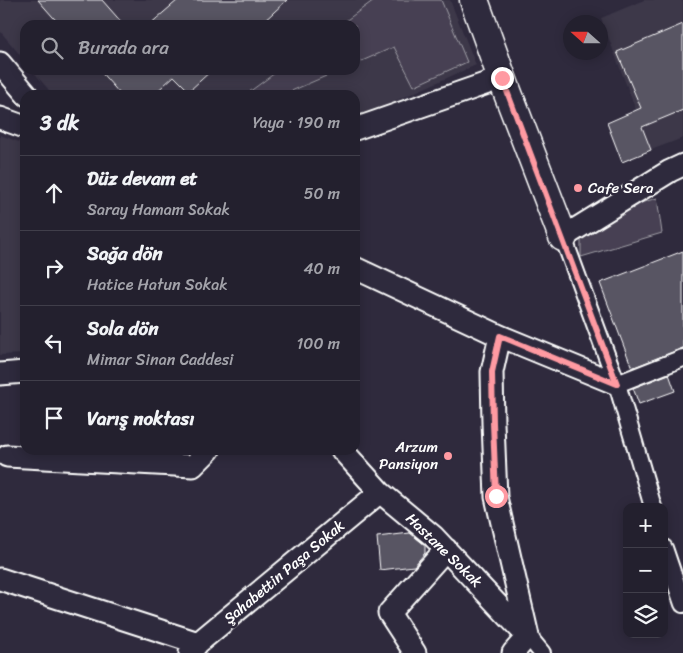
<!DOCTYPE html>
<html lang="tr">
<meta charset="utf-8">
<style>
:root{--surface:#23202e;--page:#2b2836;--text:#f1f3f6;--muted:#a3a3aa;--line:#403e4a}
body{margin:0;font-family:Sriracha,sans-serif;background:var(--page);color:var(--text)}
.controls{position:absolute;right:15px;bottom:15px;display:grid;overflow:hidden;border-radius:10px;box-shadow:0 2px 12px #0003}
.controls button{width:45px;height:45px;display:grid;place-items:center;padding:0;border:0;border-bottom:1px solid var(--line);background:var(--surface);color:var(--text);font:25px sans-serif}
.compass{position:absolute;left:563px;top:15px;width:45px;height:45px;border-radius:50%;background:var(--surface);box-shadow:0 2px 12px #0003;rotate:291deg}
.stop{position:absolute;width:15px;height:15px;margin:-11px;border:4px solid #ff9aa2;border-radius:50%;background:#fff}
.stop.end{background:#ff9aa2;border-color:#fff;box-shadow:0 1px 5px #0008}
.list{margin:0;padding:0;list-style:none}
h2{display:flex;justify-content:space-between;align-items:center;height:65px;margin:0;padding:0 20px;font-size:21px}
h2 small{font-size:16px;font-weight:400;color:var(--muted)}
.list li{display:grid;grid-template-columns:32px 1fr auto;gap:15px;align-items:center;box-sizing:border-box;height:75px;padding:0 20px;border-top:1px solid var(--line)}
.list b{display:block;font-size:19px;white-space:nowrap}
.list p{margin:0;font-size:16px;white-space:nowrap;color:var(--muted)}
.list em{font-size:16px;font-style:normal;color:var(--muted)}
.icon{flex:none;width:28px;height:28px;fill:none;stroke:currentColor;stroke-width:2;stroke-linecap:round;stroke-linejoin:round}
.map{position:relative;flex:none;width:683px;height:653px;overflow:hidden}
.search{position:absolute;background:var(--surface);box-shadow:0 2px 12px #0003;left:20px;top:20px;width:340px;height:55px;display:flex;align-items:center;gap:12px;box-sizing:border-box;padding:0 18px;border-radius:15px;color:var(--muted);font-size:19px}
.panel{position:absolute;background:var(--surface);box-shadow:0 2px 12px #0003;left:20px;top:90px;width:340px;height:365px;border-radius:15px}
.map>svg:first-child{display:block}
.built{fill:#3c3749}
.green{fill:#464152;stroke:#a2a0a8}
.building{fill:#595564;stroke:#fff}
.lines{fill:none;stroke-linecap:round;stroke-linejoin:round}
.pedestrian-casing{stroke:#fff;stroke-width:20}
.minor-casing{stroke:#fff;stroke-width:25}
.tertiary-casing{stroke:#fff;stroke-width:31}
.pedestrian{stroke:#2f2a3d;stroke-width:16}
.minor{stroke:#2f2a3d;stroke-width:21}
.tertiary{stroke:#2f2a3d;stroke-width:28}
.route{stroke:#ff9aa2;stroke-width:6}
.poi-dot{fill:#ff9aa2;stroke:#2f2a3d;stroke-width:2}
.labels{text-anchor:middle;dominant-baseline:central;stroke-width:5;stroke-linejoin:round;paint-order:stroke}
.poi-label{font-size:15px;fill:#fff;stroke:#2f2a3d;text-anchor:start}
.street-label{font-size:15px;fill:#fff;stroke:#2f2a3d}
</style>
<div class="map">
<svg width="683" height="653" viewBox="0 0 683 653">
<rect width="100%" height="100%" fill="#2f2a3d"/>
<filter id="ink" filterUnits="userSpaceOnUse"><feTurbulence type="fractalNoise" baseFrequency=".02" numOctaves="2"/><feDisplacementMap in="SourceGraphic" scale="10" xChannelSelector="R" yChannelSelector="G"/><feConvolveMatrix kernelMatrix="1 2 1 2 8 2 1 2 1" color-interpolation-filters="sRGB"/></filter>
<g filter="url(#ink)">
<path class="built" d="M0,0H450L476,65L355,119V95H53L32,70H355V25H25V61L0,31Z
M644,0H682L683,2V138L651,150L601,18Z
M0,135L25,144V354L0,355Z"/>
<path class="green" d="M374,0H441L467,62L414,86L394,47L355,64V25H340Z
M279,70H340L282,95H245Z
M657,198L662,233L581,257V221Z"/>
<path class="building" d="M38,0H102L124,25H60Z
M178,0H287L260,25H149Z
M683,24V110L642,127L651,150L622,162L607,123L641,108L617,52Z
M99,70H212L189,91L174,76L153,95H121Z
M683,251V348L632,368L600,283Z
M669,374L675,391L639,404L633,388Z
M410,533L425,545V553L414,566L380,570L377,537Z"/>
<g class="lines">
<defs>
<path id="pedestrian" d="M563,237L617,384L653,507
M617,384L683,358
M664,548L683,604
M528,636L542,653"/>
<path id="minor" d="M0,63L27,95
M0,118L25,127
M355,129L502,78
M563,237L670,171L683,165
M355,268L500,336L617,384
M500,336L492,372L493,423L496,497L528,636
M0,374L25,372
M342,450L380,492L433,536L527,636
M7,456L193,466L209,450
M0,579L198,643
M190,653L198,643L380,492
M415,653L389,613L446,549
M513,653L528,636"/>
<path id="tertiary" d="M474,0L502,78L563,237"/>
</defs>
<use href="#pedestrian" class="pedestrian-casing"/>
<use href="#minor" class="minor-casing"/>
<use href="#tertiary" class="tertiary-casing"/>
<use href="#pedestrian" class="pedestrian"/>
<use href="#minor" class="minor"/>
<use href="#tertiary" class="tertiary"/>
</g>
</g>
<g class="lines" filter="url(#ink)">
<path class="route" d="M496,496L493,423L492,372L500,336L617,384L502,78"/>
</g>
<g class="poi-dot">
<circle cx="578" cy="188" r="5"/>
<circle cx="448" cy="456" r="5"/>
</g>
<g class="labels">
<g class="poi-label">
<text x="588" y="188">Cafe Sera</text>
<text x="438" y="447" text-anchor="end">Arzum<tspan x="438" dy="17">Pansiyon</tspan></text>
</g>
<g class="street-label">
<text transform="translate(444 550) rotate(44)">Hastane Sokak</text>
<text transform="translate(284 572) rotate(-40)">Şahabettin Paşa Sokak</text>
</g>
</g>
</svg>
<div class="controls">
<button>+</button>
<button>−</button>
<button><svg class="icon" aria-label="layers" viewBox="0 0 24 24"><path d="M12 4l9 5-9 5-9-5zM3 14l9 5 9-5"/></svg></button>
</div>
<svg class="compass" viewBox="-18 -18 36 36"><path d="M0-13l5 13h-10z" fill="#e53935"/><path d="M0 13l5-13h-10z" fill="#a3a3aa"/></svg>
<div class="stop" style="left:496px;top:496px"></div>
<div class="stop end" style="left:502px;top:78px"></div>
<div class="search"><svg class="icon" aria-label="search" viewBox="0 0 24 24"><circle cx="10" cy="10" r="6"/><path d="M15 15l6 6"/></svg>Burada ara</div>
<section class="panel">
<h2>3 dk<small>Yaya · 190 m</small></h2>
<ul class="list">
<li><svg class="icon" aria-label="ahead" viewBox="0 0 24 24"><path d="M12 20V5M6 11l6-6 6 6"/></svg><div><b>Düz devam et</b><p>Saray Hamam Sokak</p></div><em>50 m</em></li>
<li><svg class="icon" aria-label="right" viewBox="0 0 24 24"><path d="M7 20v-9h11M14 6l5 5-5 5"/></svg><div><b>Sağa dön</b><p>Hatice Hatun Sokak</p></div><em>40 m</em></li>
<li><svg class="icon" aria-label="left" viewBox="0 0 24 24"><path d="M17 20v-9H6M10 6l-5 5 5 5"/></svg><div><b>Sola dön</b><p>Mimar Sinan Caddesi</p></div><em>100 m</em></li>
<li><svg class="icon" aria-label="arrive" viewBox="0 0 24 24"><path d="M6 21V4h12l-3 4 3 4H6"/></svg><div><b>Varış noktası</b></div></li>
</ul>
</section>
</div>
